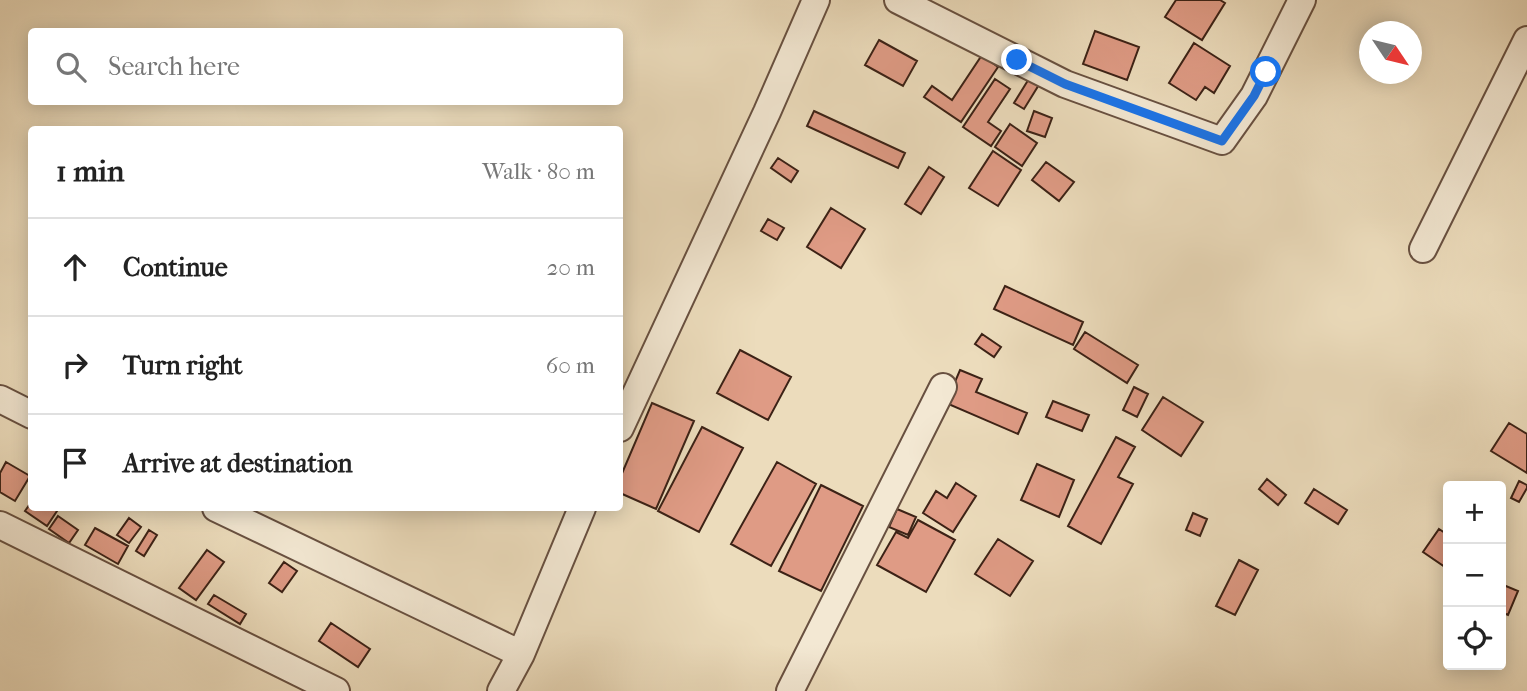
<!DOCTYPE html>
<meta charset="utf-8">
<style>
:root{--surface:#fff;--page:#f6f6f6;--text:#222;--muted:#767676;--line:#e0e0e0}
body{margin:0;font-family:"IM FELL French Canon",serif;background:var(--page);color:var(--text)}
.controls{position:absolute;right:21px;bottom:21px;display:grid;overflow:hidden;border-radius:7px;box-shadow:0 4px 18px #0003}
.controls button{width:63px;height:63px;display:grid;place-items:center;padding:0;border:0;border-bottom:2px solid var(--line);background:var(--surface);color:var(--text);font:35px sans-serif}
.compass{position:absolute;left:1359px;top:21px;width:63px;height:63px;border-radius:50%;background:var(--surface);box-shadow:0 4px 18px #0003;rotate:125deg}
.stop{position:absolute;width:21px;height:21px;margin:-16px;border:5px solid #1a73e8;border-radius:50%;background:#fff}
.stop.end{background:#1a73e8;border-color:#fff;box-shadow:0 2px 7px #0008}
.list{margin:0;padding:0;list-style:none}
h2{display:flex;justify-content:space-between;align-items:center;height:91px;margin:0;padding:0 28px;font-size:30px}
h2 small{font-size:23px;font-weight:400;color:var(--muted)}
.list li{display:grid;grid-template-columns:46px 1fr auto;gap:21px;align-items:center;box-sizing:border-box;height:98px;padding:0 28px;border-top:2px solid var(--line)}
.list b{display:block;font-size:26px;white-space:nowrap}
.list em{font-size:23px;font-style:normal;color:var(--muted)}
.icon{flex:none;width:38px;height:38px;fill:none;stroke:currentColor;stroke-width:2;stroke-linecap:round;stroke-linejoin:round}
.map{position:relative;flex:none;width:1527px;height:691px;overflow:hidden}
.search{position:absolute;background:var(--surface);box-shadow:0 4px 18px #0003;left:28px;top:28px;width:595px;height:77px;display:flex;align-items:center;gap:18px;box-sizing:border-box;padding:0 24px;border-radius:7px;color:var(--muted);font-size:26px}
.panel{position:absolute;background:var(--surface);box-shadow:0 4px 18px #0003;left:28px;top:126px;width:595px;height:385px;border-radius:7px}
.map>svg:first-child{display:block}
.building{fill:#df9b85;stroke:#3c2216;stroke-width:2}
.lines{fill:none;stroke-linecap:round;stroke-linejoin:round}
.street-casing{stroke:#685040;stroke-width:30}
.street{stroke:#f3e8d3;stroke-width:26}
.route{stroke:#1a73e8;stroke-width:9}
</style>
<div class="map">
<svg width="1527" height="691" viewBox="0 0 1527 691">
<rect width="100%" height="100%" fill="#ecdcbc"/>
<filter id="stains"><feTurbulence type="fractalNoise" baseFrequency=".00286" numOctaves="4"/><feColorMatrix values="0 0 0 0 .2 0 0 0 0 .09 0 0 0 0 .02 0 0 0 .5 -.17"/></filter>
<radialGradient id="worn" r=".72"><stop offset=".6" stop-color="#630" stop-opacity="0"/><stop offset="1" stop-color="#630" stop-opacity=".3"/></radialGradient>
<path class="building" d="M1176,0H1220L1225,3L1202,40L1165,17Z
M1095,31L1139,47L1127,80L1083,64Z
M879,40L917,61L903,86L865,65Z
M1194,43L1230,66L1214,93L1205,87L1196,100L1169,83Z
M982,55L998,67L961,122L924,97L932,86L952,100Z
M1030,77L1040,83L1024,109L1014,103Z
M995,79L1010,89L988,122L1001,131L991,146L963,127Z
M814,111L905,153L898,168L807,126Z
M1034,111L1052,118L1045,137L1027,131Z
M1010,124L1037,143L1022,166L995,147Z
M993,151L1021,170L998,206L969,188Z
M778,158L798,171L791,182L771,168Z
M1046,162L1074,182L1059,201L1032,180Z
M929,167L944,177L921,214L905,204Z
M831,208L865,229L841,268L807,247Z
M768,219L784,228L777,240L761,231Z
M1005,286L1083,322L1073,345L994,309Z
M1085,332L1138,365L1127,383L1074,349Z
M982,334L1001,347L994,357L975,344Z
M740,350L791,377L768,420L717,393Z
M960,370L982,379L976,392L1027,413L1018,434L946,403Z
M1134,387L1148,394L1137,417L1123,410Z
M1163,397L1203,422L1181,456L1142,430Z
M1053,401L1089,415L1082,431L1046,417Z
M652,403L694,421L656,509L620,493V478Z
M1509,423L1527,434V473L1491,451Z
M702,427L743,448L699,532L658,511Z
M1116,437L1135,447L1118,477L1133,484L1101,544L1068,526Z
M6,462L30,476L15,501L0,492V473Z
M777,462L816,484L771,566L731,544Z
M1037,464L1074,480L1059,517L1021,500Z
M1267,479L1286,495L1278,505L1259,489Z
M1519,481L1527,485V488L1519,502L1511,498Z
M956,483L976,496L953,532L923,513L936,491L947,498Z
M821,485L863,506L821,591L779,571Z
M1314,489L1347,510L1338,524L1305,503Z
M32,501V508H59L47,526L25,511Z
M897,509L916,517L908,535L889,527Z
M1193,513L1207,519L1200,536L1186,530Z
M58,516L78,530L69,543L49,529Z
M129,518L141,527L129,543L117,535Z
M918,520L955,540L926,592L877,565L896,532L908,538Z
M95,528L128,546L118,564L85,545Z
M1439,529L1448,535V569L1423,552Z
M149,530L157,535L144,556L136,551Z
M998,539L1033,561L1010,596L975,574Z
M207,550L224,562L196,600L179,588Z
M1239,560L1258,570L1235,615L1216,606Z
M284,562L297,571L282,592L269,583Z
M1501,584L1518,591L1508,615L1501,612Z
M214,595L246,614L240,624L208,604Z
M331,623L370,649L358,667L319,641Z"/>
<g class="lines">
<defs>
<path id="street" d="M898,0L1065,84L1222,141L1254,96L1302,0
M1423,249L1527,40
M0,399L32,415
M620,428L767,112L816,0
M216,508L521,654
M0,525L336,691
M501,691L521,654L582,508
M790,691L943,387"/>
</defs>
<use href="#street" class="street-casing"/>
<use href="#street" class="street"/>
</g>
<g class="lines">
<path class="route" d="M1017,60L1065,84L1222,141L1254,96L1266,72"/>
</g>
<rect width="100%" height="100%" filter="url(#stains)"/>
<rect width="100%" height="100%" fill="url(#worn)"/>
</svg>
<div class="controls">
<button>+</button>
<button>−</button>
<button><svg class="icon" aria-label="locate" viewBox="0 0 24 24"><circle cx="12" cy="12" r="6"/><path d="M12 2v4M12 18v4M2 12h4M18 12h4"/></svg></button>
</div>
<svg class="compass" viewBox="-18 -18 36 36"><path d="M0-13l5 13h-10z" fill="#e53935"/><path d="M0 13l5-13h-10z" fill="#767676"/></svg>
<div class="stop" style="left:1266px;top:72px"></div>
<div class="stop end" style="left:1017px;top:60px"></div>
<div class="search"><svg class="icon" aria-label="search" viewBox="0 0 24 24"><circle cx="10" cy="10" r="6"/><path d="M15 15l6 6"/></svg>Search here</div>
<section class="panel">
<h2>1 min<small>Walk · 80 m</small></h2>
<ul class="list">
<li><svg class="icon" aria-label="ahead" viewBox="0 0 24 24"><path d="M12 20V5M6 11l6-6 6 6"/></svg><div><b>Continue</b></div><em>20 m</em></li>
<li><svg class="icon" aria-label="right" viewBox="0 0 24 24"><path d="M7 20v-9h11M14 6l5 5-5 5"/></svg><div><b>Turn right</b></div><em>60 m</em></li>
<li><svg class="icon" aria-label="arrive" viewBox="0 0 24 24"><path d="M6 21V4h12l-3 4 3 4H6"/></svg><div><b>Arrive at destination</b></div></li>
</ul>
</section>
</div>
